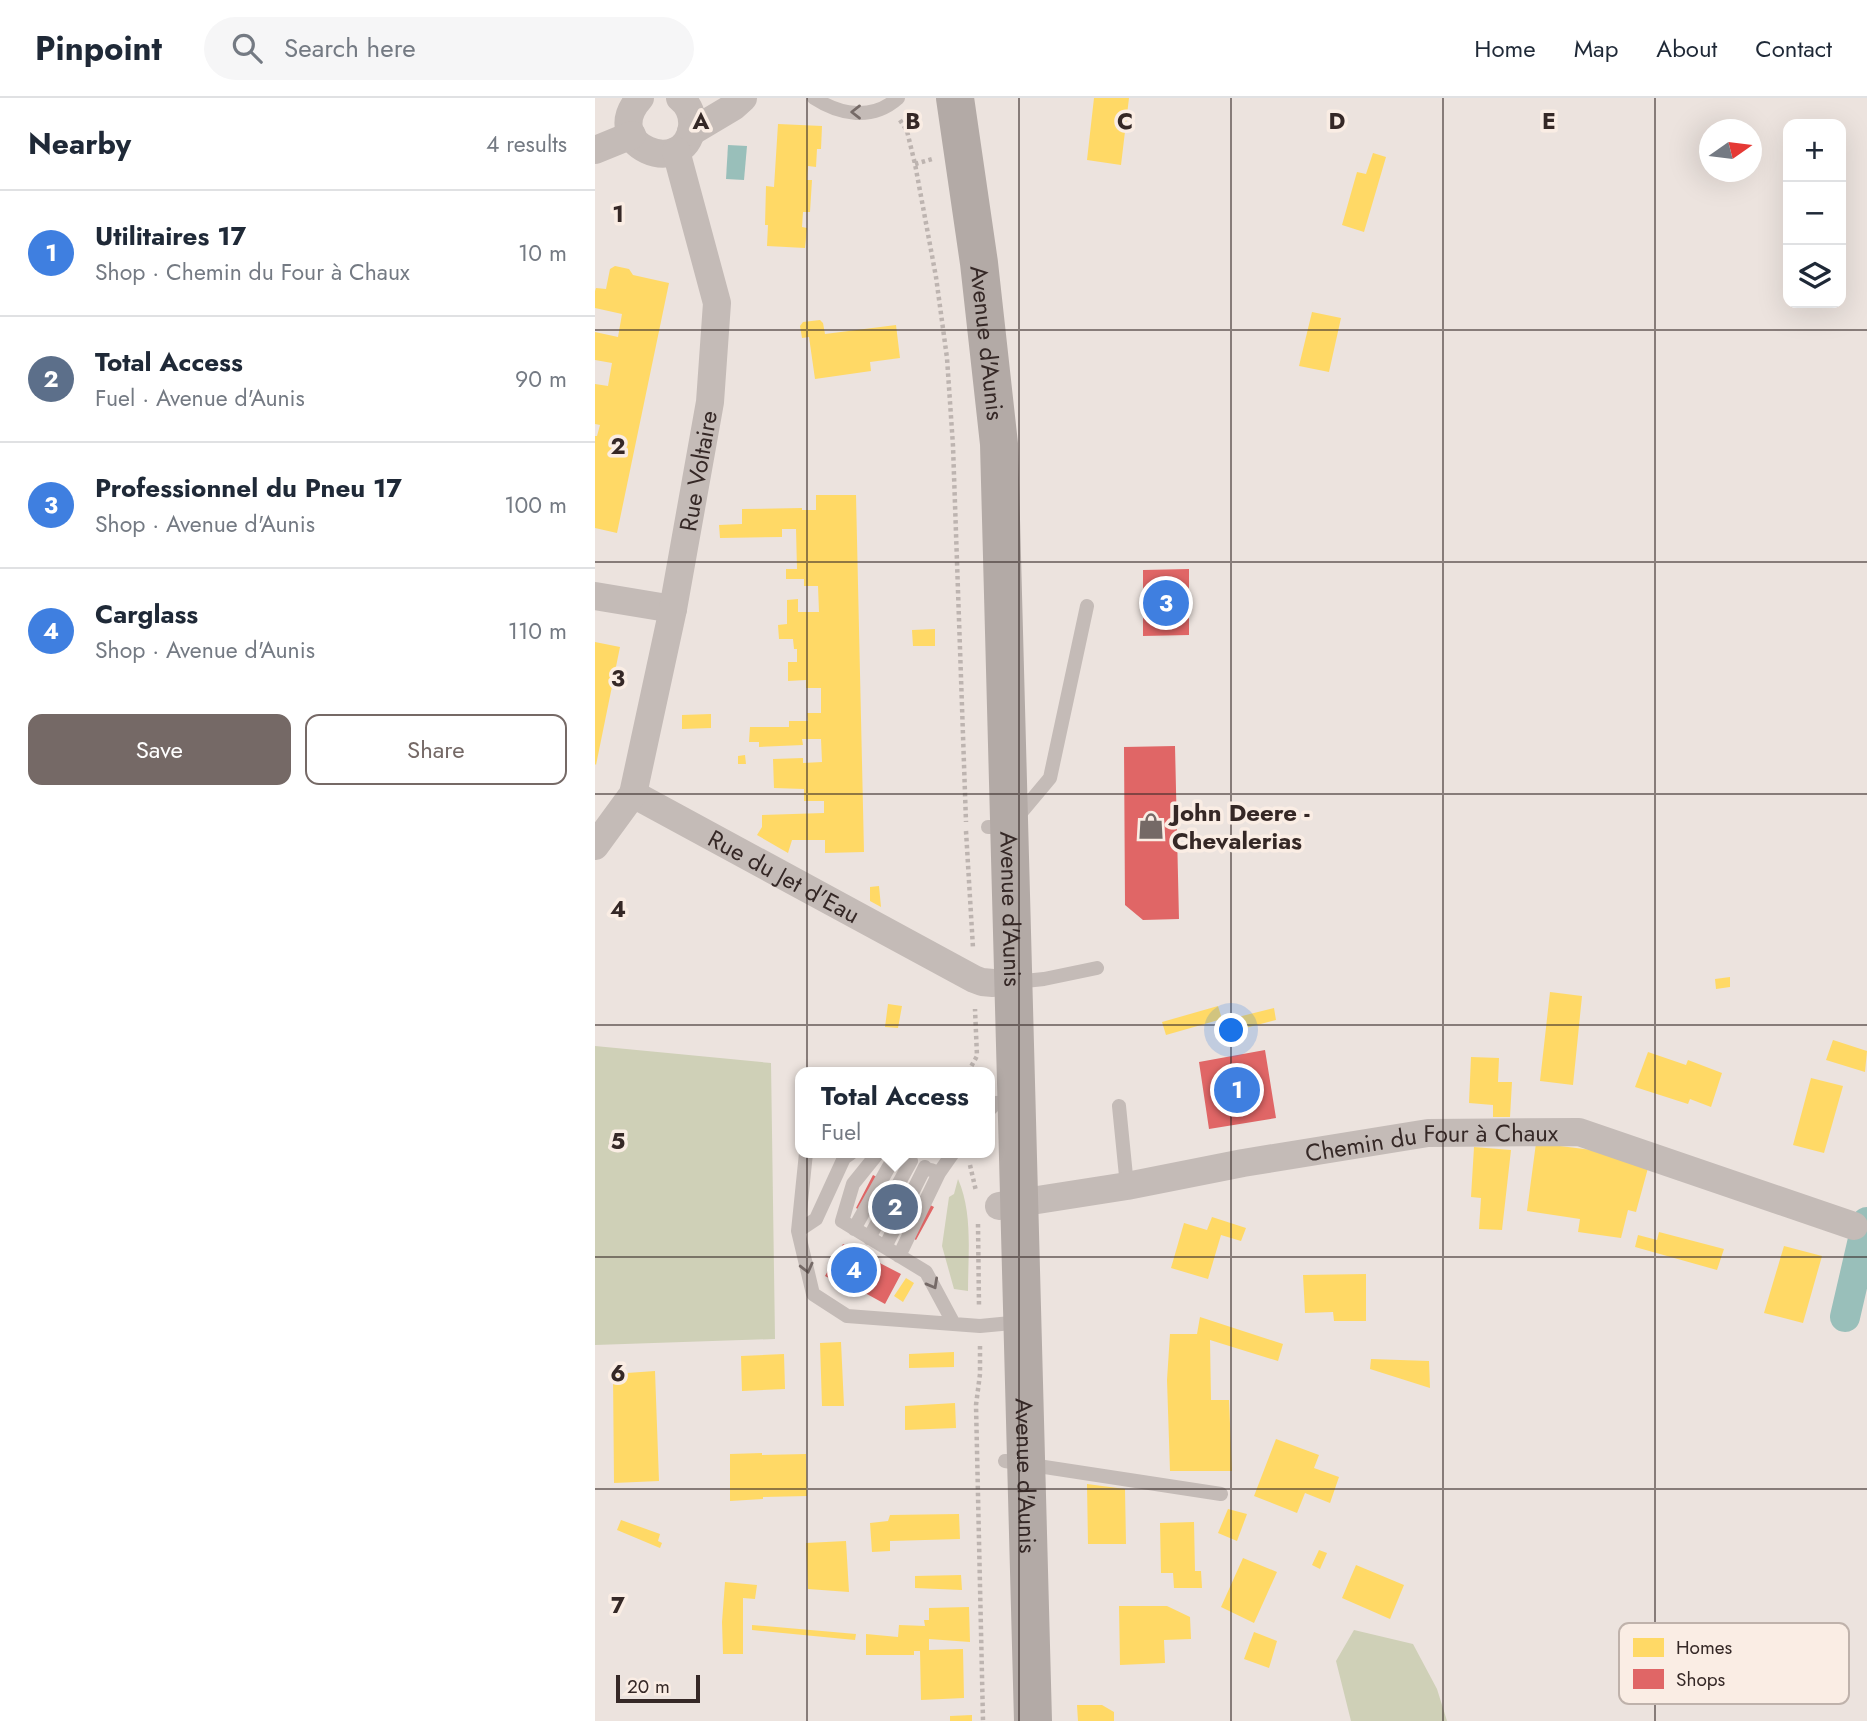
<!DOCTYPE html>
<meta charset="utf-8">
<style>
:root{--surface:#fff;--page:#f6f6f7;--text:#1f2937;--muted:#747a83;--line:#e0e1e3;--accent:#756966}
body{margin:0;font-family:Jost,sans-serif;background:var(--page);color:var(--text)}
.controls{position:absolute;right:21px;top:21px;display:grid;overflow:hidden;border-radius:14px;box-shadow:0 7px 28px #0002}
.controls button{width:63px;height:63px;display:grid;place-items:center;padding:0;border:0;border-bottom:2px solid var(--line);background:var(--surface);color:var(--text);font:35px sans-serif}
.compass{position:absolute;left:1104px;top:21px;width:63px;height:63px;border-radius:50%;background:var(--surface);box-shadow:0 7px 28px #0002;rotate:76deg}
.scale{position:absolute;left:21px;bottom:18px;width:84px;box-sizing:border-box;padding-left:7px;border:4px solid #352826;border-top:0;font-size:19px;line-height:24px;white-space:nowrap;color:#352826;-webkit-text-stroke:5px #faede4;paint-order:stroke}
.you{position:absolute;left:637px;top:933px;width:24px;height:24px;margin:-18px;border:5px solid #fff;border-radius:50%;background:#1a73e8;box-shadow:0 0 0 10px #1a73e833}
.badge{display:grid;place-items:center;width:46px;height:46px;border-radius:50%;background:var(--accent);color:#fff;font-size:23px;font-weight:700}
.pin{position:absolute;translate:-50% -50%;border:4px solid #fff;box-shadow:0 2px 7px #0006}
.popup{position:absolute;left:200px;top:969px;width:200px;height:91px;box-sizing:border-box;display:grid;place-content:center;border-radius:14px;background:var(--surface);filter:drop-shadow(0 2px 5px #0005);font-size:23px;white-space:nowrap;color:var(--muted)}
.popup b{font-size:26px;color:var(--text)}
.popup::after{content:'';position:absolute;left:50%;top:100%;margin-left:-14px;border:14px solid transparent;border-top-color:var(--surface)}
.list{margin:0;padding:0;list-style:none}
h2{display:flex;justify-content:space-between;align-items:center;height:91px;margin:0;padding:0 28px;font-size:30px}
h2 small{font-size:23px;font-weight:400;color:var(--muted)}
.list li{display:grid;grid-template-columns:46px 1fr auto;gap:21px;align-items:center;box-sizing:border-box;height:126px;padding:0 28px;border-top:2px solid var(--line)}
.list b{display:block;font-size:26px;white-space:nowrap}
.list p{margin:0;font-size:23px;white-space:nowrap;color:var(--muted)}
.list em{font-size:23px;font-style:normal;color:var(--muted)}
.actions{display:flex;gap:14px;padding:21px 28px}
.actions a{flex:1;padding:16px 0;border:2px solid var(--accent);border-radius:14px;text-align:center;font-size:24px;color:var(--accent)}
.actions .main{background:var(--accent);color:#fff}
.icon{flex:none;width:38px;height:38px;fill:none;stroke:currentColor;stroke-width:2;stroke-linecap:round;stroke-linejoin:round}
.map{position:relative;flex:none;width:1272px;height:1623px;overflow:hidden}
header{display:flex;align-items:center;gap:42px;box-sizing:border-box;height:98px;padding:0 35px;background:var(--surface);border-bottom:2px solid var(--line)}
header strong{font-size:33px}
nav{display:flex;gap:38px;margin-inline-start:auto;font-size:24px}
.search{width:490px;height:63px;background:var(--page);display:flex;align-items:center;gap:18px;box-sizing:border-box;padding:0 24px;border-radius:38px;color:var(--muted);font-size:26px}
main{display:flex}
aside{flex:1;background:var(--surface)}
.map>svg:first-child{display:block}
.green{fill:#cfd0b7}
.water{fill:#99bfba}
.homes{fill:#ffd966}
.shops{fill:#e06666}
.lines{fill:none;stroke-linecap:round;stroke-linejoin:round}
.canal{stroke:#99bfba;stroke-width:30}
.path{stroke:#bdb4b0;stroke-width:4.5;stroke-dasharray:3.5 3.5;stroke-linecap:butt}
.lane{stroke:#c4bbb7;stroke-width:14}
.street{stroke:#c4bbb7;stroke-width:28}
.primary{stroke:#b3aaa6;stroke-width:38}
.oneway{stroke:#756a67}
.grid{fill:none;stroke:#352826;stroke-width:2;stroke-opacity:0.55}
.labels{text-anchor:middle;dominant-baseline:central;stroke-width:7;stroke-linejoin:round;paint-order:stroke}
.street-label{font-size:24px;fill:#352826;stroke:#faede4}
.poi-label{font-size:24px;font-weight:bold;fill:#352826;stroke:#faede4;text-anchor:start}
.key{fill:#faede4;stroke:#bfb2ab;stroke-width:2}
.key-label{font-size:19px;fill:#352826}
.grid-label{font-size:23px;text-anchor:middle;font-weight:bold;fill:#352826;stroke:#faede4;stroke-width:7;stroke-linejoin:round;paint-order:stroke}
</style>
<header>
<strong>Pinpoint</strong>
<div class="search"><svg class="icon" aria-label="search" viewBox="0 0 24 24"><circle cx="10" cy="10" r="6"/><path d="M15 15l6 6"/></svg>Search here</div>
<nav><a>Home</a><a>Map</a><a>About</a><a>Contact</a></nav>
</header>
<main>
<aside>
<h2>Nearby<small>4 results</small></h2>
<ul class="list">
<li><span class="badge" style="background:#3f7fe0">1</span><div><b>Utilitaires 17</b><p>Shop · Chemin du Four à Chaux</p></div><em>10 m</em></li>
<li><span class="badge" style="background:#5c6f8a">2</span><div><b>Total Access</b><p>Fuel · Avenue d'Aunis</p></div><em>90 m</em></li>
<li><span class="badge" style="background:#3f7fe0">3</span><div><b>Professionnel du Pneu 17</b><p>Shop · Avenue d'Aunis</p></div><em>100 m</em></li>
<li><span class="badge" style="background:#3f7fe0">4</span><div><b>Carglass</b><p>Shop · Avenue d'Aunis</p></div><em>110 m</em></li>
</ul>
<div class="actions"><a class="main">Save</a><a>Share</a></div>
</aside>
<div class="map">
<svg width="1272" height="1623" viewBox="0 0 1272 1623">
<rect width="100%" height="100%" fill="#ece3de"/>
<path class="green" d="M0,948L176,965L180,1241L0,1247Z
M363,1081C378,1115 373,1156 373,1193L359,1191L347,1148L354,1099L359,1096Z
M759,1532L818,1546L842,1591L852,1623H756L741,1563Z"/>
<path class="water" d="M133,47L152,48L149,82L131,81Z"/>
<path class="homes" d="M499,0H534L526,67L492,62Z
M183,26L227,28L226,51H222L221,69L213,68L212,82H217L215,114H208L207,129L212,130L210,150L172,148L173,127H170L171,88L179,89Z
M778,55L791,59L769,134L747,127L762,74L771,76Z
M20,168L34,171L38,177L74,185L22,435L0,430V338H2L5,327L0,326V286L13,288L17,265L0,262V234L23,239L27,216L0,210V193L1,190L11,191L15,171Z
M717,214L746,220L734,274L704,268Z
M225,222L228,225L230,236L301,227L305,260L275,264L276,273L220,281L214,239L207,240L205,228L208,224Z
M221,397H261L269,754L230,755V742H197L193,755L162,737L167,729V717L229,715V703H209V691L179,690L178,661L208,660V665L227,664L226,641H207L208,647L164,649V644H154L155,629H194V623H213L212,615H226V590H211V582L193,583V564H202V551H199L198,541H184L183,527L192,526V502L203,501V514H224L223,488H209V481H191V471H202L201,431H187V439L125,440L124,427L147,426V411L207,410V412H221Z
M340,531V548H318L317,532Z
M0,544L25,549L1,667L0,666Z
M116,616V630L87,631V617Z
M150,657L151,666H143V658Z
M284,788L286,809L275,803V789Z
M1135,879V889L1121,891L1120,881Z
M955,894L987,898L978,987L945,983Z
M293,906L307,908L303,930L290,929Z
M623,908L627,921L571,937L567,924Z
M679,910L681,922L624,937L623,924Z
M1238,942L1272,953L1270,974L1231,962Z
M1053,954L1091,967L1093,962L1127,975L1116,1009L1095,1001L1093,1006L1040,989Z
M876,959L904,960L903,984H917L915,1019H898V1007L874,1005Z
M1216,980L1248,988L1229,1055L1198,1047Z
M941,1045L1037,1057L1053,1070L1041,1114L1033,1112L1026,1140L983,1134L985,1121L932,1113Z
M879,1049L916,1052L907,1132L884,1131L886,1100L876,1099Z
M617,1119L651,1130L646,1143L626,1137L613,1181L576,1170L589,1125L612,1132Z
M1064,1134L1129,1151L1122,1172L1040,1149L1043,1137L1062,1142Z
M1189,1148L1227,1158L1208,1225L1169,1215Z
M1248,1164L1257,1167L1252,1188L1247,1187L1248,1182L1244,1181Z
M771,1176V1223H739L738,1214L710,1215L708,1177Z
M311,1180L319,1185L308,1204L299,1198Z
M605,1219L688,1246L683,1263L615,1242L616,1302H634L637,1373H575L572,1282L575,1236H602Z
M246,1244L249,1308H227L225,1245Z
M359,1254V1269L314,1270V1256Z
M189,1256L190,1291L147,1293L146,1258Z
M776,1261L834,1263L835,1290L775,1271Z
M60,1273L64,1383L19,1385L18,1276Z
M360,1305L361,1330L310,1332V1308Z
M681,1341L724,1357L719,1370L744,1379L735,1405L710,1395L702,1415L659,1398Z
M167,1355V1357L211,1356L212,1398L168,1399V1401L135,1403V1356Z
M492,1386L530,1391L531,1446H493Z
M633,1411L652,1416L642,1443L623,1435Z
M364,1416L365,1441L295,1443V1453L277,1454L275,1425L293,1423L295,1417Z
M26,1422L65,1436L63,1443L67,1445L65,1450L22,1432Z
M599,1424L600,1473H606L607,1490H579L578,1475H566L565,1425Z
M251,1443L254,1494L213,1491L211,1445Z
M724,1452L732,1455L725,1471L717,1467Z
M648,1460L682,1474L659,1525L626,1509Z
M761,1467L809,1487L795,1521L747,1500Z
M366,1477L367,1492L320,1490V1478Z
M130,1484L162,1487L160,1501L148,1500V1556H128L127,1524Z
M524,1508H572L595,1519L596,1541L569,1542L570,1565L525,1567Z
M374,1509L375,1544L334,1541V1552L368,1551L369,1600L326,1602L325,1553H319V1557H271V1536L303,1539L304,1527L330,1528L329,1522H334V1510Z
M157,1527L261,1536L260,1542L157,1532Z
M659,1534L682,1543L674,1570L649,1561Z
M482,1607H507L519,1614V1623H483Z
M377,1617V1623H355V1618Z"/>
<path class="shops" d="M594,471V537L548,538V472Z
M580,648L584,821L548,822L530,807L529,649Z
M670,952L681,1020L614,1031L604,964Z
M278,1077L339,1109L321,1142L261,1110Z
M248,1146L306,1176L290,1206L261,1190L259,1193L230,1178Z"/>
<g class="lines">
<path class="canal" d="M1250,1219L1272,1124"/>
<path class="path" d="M305,22L312,33L320,66L341,179L352,260L358,348L371,724
M320,66L337,61
M371,733L378,850
M373,974L382,958L380,911
M375,1067L381,1093
M383,1126L384,1208
M385,1248V1276L381,1307L388,1623"/>
<path class="lane" d="M219,0C245,17 277,23 303,0
M393,729H414L455,680L492,508
M420,884L449,881L502,870
M524,1008L532,1088
M394,1012L401,1005L420,1004
M211,1055L203,1133L218,1196L252,1218L385,1228L427,1224
M283,1055L258,1086L247,1123L331,1174L359,1226
M336,1072L344,1075L358,1055
M259,1131L301,1056
M203,1133L221,1121L249,1060L256,1055
M274,1140L316,1063
M290,1149L330,1069
M304,1158L344,1075
M410,1363L626,1396"/>
<g class="street">
<path d="M45,0C3,47 89,82 97,29C98,18 94,7 85,0"/>
<path d="M96,34L138,9L148,0"/>
<path d="M0,52L37,37"/>
<path d="M0,498L78,511"/>
<path id="s1" d="M38,696L379,881L387,884L398,885"/>
<path id="s2" d="M0,748L38,696L78,511L115,304L122,205L81,53"/>
<path id="s3" d="M404,1108L532,1088L648,1065L833,1035L984,1034L1259,1128"/>
</g>
<path class="primary" id="s4" d="M360,0L384,165L404,346L438,1623"/>
</g>
<defs><path id="oneway-chevron" d="M-2-3.5L2.5 0L-2 3.5" fill="none" stroke-width="1.6" stroke-linecap="round" stroke-linejoin="round" transform="scale(1.75)"/></defs>
<g class="oneway">
<use href="#oneway-chevron" transform="translate(261 14) rotate(180)"/>
<use href="#oneway-chevron" transform="translate(212 1170) rotate(76)"/>
<use href="#oneway-chevron" transform="translate(338 1186) rotate(61)"/>
</g>
<path class="grid" d="M212,0V1623M424,0V1623M636,0V1623M848,0V1623M1060,0V1623M0,232H1272M0,464H1272M0,696H1272M0,927H1272M0,1159H1272M0,1391H1272"/>
<defs>
<symbol id="shop-bare" viewBox="-9 -9 18 18"><path d="M-5-2.5h2.3a2.7 3.5 0 0 1 5.4 0H5L5.5 6h-11ZM-1.5-2.5h3a1.5 2.3 0 0 0-3 0Z" fill="#756966" stroke="#faede4" stroke-width="2.5" paint-order="stroke"/></symbol>
</defs>
<g fill-rule="evenodd">
<use href="#shop-bare" x="537" y="709" width="38" height="38"/>
</g>
<g class="labels">
<g class="street-label">
<text stroke="none"><textPath href="#s4" startOffset="247">Avenue d'Aunis</textPath></text>
<text stroke="none"><textPath href="#s2" startOffset="394">Rue Voltaire</textPath></text>
<text stroke="none"><textPath href="#s1" startOffset="172">Rue du Jet d'Eau</textPath></text>
<text stroke="none"><textPath href="#s4" startOffset="814">Avenue d'Aunis</textPath></text>
<text stroke="none"><textPath href="#s3" startOffset="438">Chemin du Four à Chaux</textPath></text>
<text stroke="none"><textPath href="#s4" startOffset="1381">Avenue d'Aunis</textPath></text>
</g>
<g class="poi-label">
<text x="577" y="714">John Deere -<tspan x="577" dy="28">Chevalerias</tspan></text>
</g>
</g>
<rect x="1024" y="1525" width="230" height="81" rx="10" class="key"/>
<rect x="1038" y="1540" width="31" height="19" fill="#ffd966"/>
<rect x="1038" y="1571" width="31" height="20" fill="#e06666"/>
<g class="key-label">
<text x="1081" y="1556">Homes</text>
<text x="1081" y="1588">Shops</text>
</g>
<g class="grid-label">
<text x="106" y="31">A</text>
<text x="318" y="31">B</text>
<text x="530" y="31">C</text>
<text x="742" y="31">D</text>
<text x="954" y="31">E</text>
<text x="23" y="124">1</text>
<text x="23" y="356">2</text>
<text x="23" y="588">3</text>
<text x="23" y="819">4</text>
<text x="23" y="1051">5</text>
<text x="23" y="1283">6</text>
<text x="23" y="1515">7</text>
</g>
</svg>
<div class="controls">
<button>+</button>
<button>−</button>
<button><svg class="icon" aria-label="layers" viewBox="0 0 24 24"><path d="M12 4l9 5-9 5-9-5zM3 14l9 5 9-5"/></svg></button>
</div>
<svg class="compass" viewBox="-18 -18 36 36"><path d="M0-13l5 13h-10z" fill="#e53935"/><path d="M0 13l5-13h-10z" fill="#747a83"/></svg>
<div class="scale">20 m</div>
<div class="you"></div>
<div class="pin badge" style="left:642px;top:992px;background:#3f7fe0">1</div>
<div class="pin badge" style="left:300px;top:1109px;background:#5c6f8a">2</div>
<div class="popup"><b>Total Access</b>Fuel</div>
<div class="pin badge" style="left:571px;top:505px;background:#3f7fe0">3</div>
<div class="pin badge" style="left:259px;top:1172px;background:#3f7fe0">4</div>
</div>
</main>
